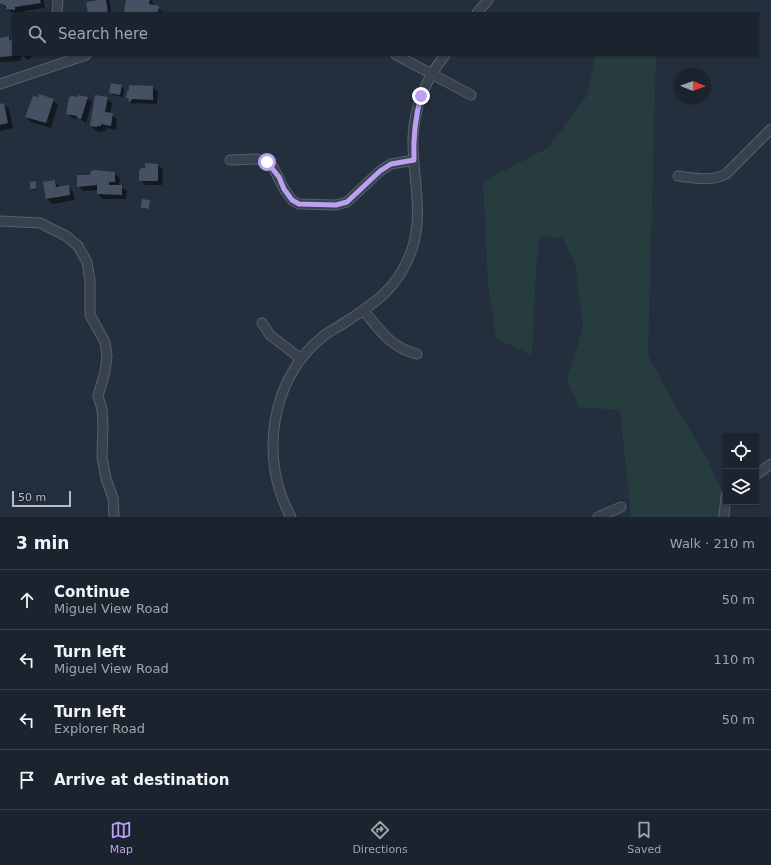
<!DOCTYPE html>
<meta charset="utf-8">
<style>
:root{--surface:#1b232e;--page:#242b36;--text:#f1f3f6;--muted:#a0a4aa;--line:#39404a;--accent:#bca0f2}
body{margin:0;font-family:"DejaVu Sans",sans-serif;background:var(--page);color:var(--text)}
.controls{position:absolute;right:12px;bottom:12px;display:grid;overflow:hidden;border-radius:0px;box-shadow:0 1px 3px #0004}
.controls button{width:36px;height:36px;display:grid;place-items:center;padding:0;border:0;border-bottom:1px solid var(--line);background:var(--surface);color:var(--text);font:20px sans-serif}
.compass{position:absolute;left:675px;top:68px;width:36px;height:36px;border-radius:50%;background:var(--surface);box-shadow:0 1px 3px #0004;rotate:91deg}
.scale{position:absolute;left:12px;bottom:10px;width:59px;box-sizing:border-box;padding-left:4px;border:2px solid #b4bcc9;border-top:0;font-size:11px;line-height:14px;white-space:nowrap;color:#b4bcc9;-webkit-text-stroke:3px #1d2633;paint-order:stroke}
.stop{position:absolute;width:12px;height:12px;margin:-9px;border:3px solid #bca0f2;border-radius:50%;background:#fff}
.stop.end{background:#bca0f2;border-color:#fff;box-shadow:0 1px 4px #0008}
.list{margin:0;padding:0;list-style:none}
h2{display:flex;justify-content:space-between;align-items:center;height:52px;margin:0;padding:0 16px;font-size:17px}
h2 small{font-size:13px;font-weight:400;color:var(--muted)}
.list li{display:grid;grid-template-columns:26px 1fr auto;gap:12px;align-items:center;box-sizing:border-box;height:60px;padding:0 16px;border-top:1px solid var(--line)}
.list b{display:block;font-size:15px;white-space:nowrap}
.list p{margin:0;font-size:13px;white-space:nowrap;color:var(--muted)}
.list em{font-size:13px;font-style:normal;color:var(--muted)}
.icon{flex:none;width:22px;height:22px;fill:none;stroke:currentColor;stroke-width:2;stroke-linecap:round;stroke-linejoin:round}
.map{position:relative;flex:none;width:771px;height:517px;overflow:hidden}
.search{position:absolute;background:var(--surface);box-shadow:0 1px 3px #0004;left:12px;right:12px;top:12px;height:44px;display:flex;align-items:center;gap:10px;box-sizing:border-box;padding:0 14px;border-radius:0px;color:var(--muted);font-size:15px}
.sheet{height:292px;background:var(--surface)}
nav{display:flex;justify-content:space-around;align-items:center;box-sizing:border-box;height:56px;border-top:1px solid var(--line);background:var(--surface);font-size:11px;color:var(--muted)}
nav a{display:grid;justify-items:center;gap:2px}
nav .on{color:var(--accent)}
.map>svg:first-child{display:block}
.green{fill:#263c3f}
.shadow{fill:#0007}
.building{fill:#455162}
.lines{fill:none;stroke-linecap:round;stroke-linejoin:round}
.street-casing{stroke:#565f6c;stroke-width:11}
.street{stroke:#38414e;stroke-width:9}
.route{stroke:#bca0f2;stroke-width:5}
</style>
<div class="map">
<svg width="771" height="517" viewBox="0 0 771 517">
<rect width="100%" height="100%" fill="#242f3e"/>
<path class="green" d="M595,55H656L648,355L673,402L707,459L725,497L724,517H631L620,410L579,407L567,380L583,327L575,264L563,238L540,236L536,269L532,355L496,339L488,283L483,181L548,148L588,94Z"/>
<path class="shadow" d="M0,0H44L45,8L12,13L0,3Z
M100,0H108L110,2L111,13H89Z
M127,0H151L154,4V6L158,7L163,13H127L125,12Z
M9,38L12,41L13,39V55L33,56L28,60L24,56L21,57V61L0,62L1,39Z
M121,86L124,89L123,97L113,95L110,92Z
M130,86L153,87L158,92L157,104L136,103L134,105L127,98Z
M87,98L92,102L86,123L80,119L72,118L67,113Z
M107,98L112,103L110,114L117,119L116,130L106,128V131L102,130V132L96,131L91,126Z
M53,100L58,105L51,128L31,122L26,117Z
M4,104L9,109L13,128L0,131V105Z
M158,165L163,170L162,185H145L140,180Z
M114,173L120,178L119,186L127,191L126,199H103L98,194V190L83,191L78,186L91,176Z
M55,181L60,187L68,186L73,191L75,200L52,204L47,199Z
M35,182L37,190H32L31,189Z
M149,201L150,209H143L142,208Z"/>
<path class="building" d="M0,0H40L41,3L15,7V10L6,9V6L0,3Z
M99,0H106L108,13H88L86,2Z
M126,0H150L149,4L159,6L158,13L124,12Z
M9,36V41L13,38V56L0,57V38Z
M111,83L122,85L120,95L109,93Z
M129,85L153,86V100L132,99L131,101H128L129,99L126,98L127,91H129Z
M39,94L54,99L46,123L25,117L33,96L38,97Z
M78,95L88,97L81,119L77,118V116L66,114L69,97L72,96L78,97Z
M95,95L108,97L105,112L113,113L111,126L101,124V126H97V127L90,126Z
M4,103L8,123L0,125V104Z
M145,163L158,164V181H139V171L141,168H145Z
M94,170L115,172V182H109V185H122V195L97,194V185L77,187V175H90V172Z
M55,180L56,187L69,185L70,195L46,199L43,182Z
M36,181V189H30V182Z
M142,199L150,200L149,209L141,208Z"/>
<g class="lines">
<defs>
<path id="street" d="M57,13L58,0
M477,13L488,0
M396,55L471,95
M0,84L86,55
M230,160L257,159L267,162L273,167L284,189L292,200L299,204L336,205L347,202L380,171L391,164L414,160
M678,176C694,178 711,182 726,174L771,129
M0,221L40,223L66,236L78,246L87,262L90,280V315L105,342L107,356L105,372L98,396L102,409L103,425L102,457L106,479L113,498L114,517
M364,311C381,331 390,347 417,354
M262,323L270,335L301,359
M756,475L771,464
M291,517C259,460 270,380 321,338C329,331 339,327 347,321C377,302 398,287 411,252C425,214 412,177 413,138C414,106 426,79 445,55
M598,517L621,507
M724,517L726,496"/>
</defs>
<use href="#street" class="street-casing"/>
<use href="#street" class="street"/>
</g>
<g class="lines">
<path class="route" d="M267,162L279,177L284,189L292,200L299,204L336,205L347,202L380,171L391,164L414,160C413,137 415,118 421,96"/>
</g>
</svg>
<div class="controls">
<button><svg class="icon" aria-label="locate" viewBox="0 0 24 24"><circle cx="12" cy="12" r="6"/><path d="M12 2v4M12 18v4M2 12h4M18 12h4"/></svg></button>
<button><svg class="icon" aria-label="layers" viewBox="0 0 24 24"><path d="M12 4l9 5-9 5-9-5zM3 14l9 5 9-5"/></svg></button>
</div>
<svg class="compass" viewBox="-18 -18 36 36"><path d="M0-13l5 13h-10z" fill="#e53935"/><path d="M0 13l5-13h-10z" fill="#a0a4aa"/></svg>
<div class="scale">50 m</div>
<div class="stop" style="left:267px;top:162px"></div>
<div class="stop end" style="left:421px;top:96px"></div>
<div class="search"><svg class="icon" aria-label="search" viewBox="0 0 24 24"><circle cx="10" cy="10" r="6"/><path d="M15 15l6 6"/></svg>Search here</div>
</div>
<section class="sheet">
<h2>3 min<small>Walk · 210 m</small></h2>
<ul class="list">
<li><svg class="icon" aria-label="ahead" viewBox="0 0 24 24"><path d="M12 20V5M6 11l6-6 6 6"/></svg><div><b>Continue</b><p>Miguel View Road</p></div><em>50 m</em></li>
<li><svg class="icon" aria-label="left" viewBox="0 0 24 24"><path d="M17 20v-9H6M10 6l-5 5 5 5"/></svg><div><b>Turn left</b><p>Miguel View Road</p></div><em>110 m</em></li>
<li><svg class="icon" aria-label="left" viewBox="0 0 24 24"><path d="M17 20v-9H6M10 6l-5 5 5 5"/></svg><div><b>Turn left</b><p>Explorer Road</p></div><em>50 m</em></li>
<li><svg class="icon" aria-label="arrive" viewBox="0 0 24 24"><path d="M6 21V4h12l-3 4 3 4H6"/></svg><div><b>Arrive at destination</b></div></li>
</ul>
</section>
<nav>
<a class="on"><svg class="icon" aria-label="map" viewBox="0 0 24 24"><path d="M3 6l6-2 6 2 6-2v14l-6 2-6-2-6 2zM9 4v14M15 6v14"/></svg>Map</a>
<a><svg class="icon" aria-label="directions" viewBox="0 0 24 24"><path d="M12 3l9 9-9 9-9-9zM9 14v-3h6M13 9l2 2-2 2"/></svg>Directions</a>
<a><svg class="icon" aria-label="saved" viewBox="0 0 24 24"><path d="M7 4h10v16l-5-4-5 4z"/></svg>Saved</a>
</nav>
